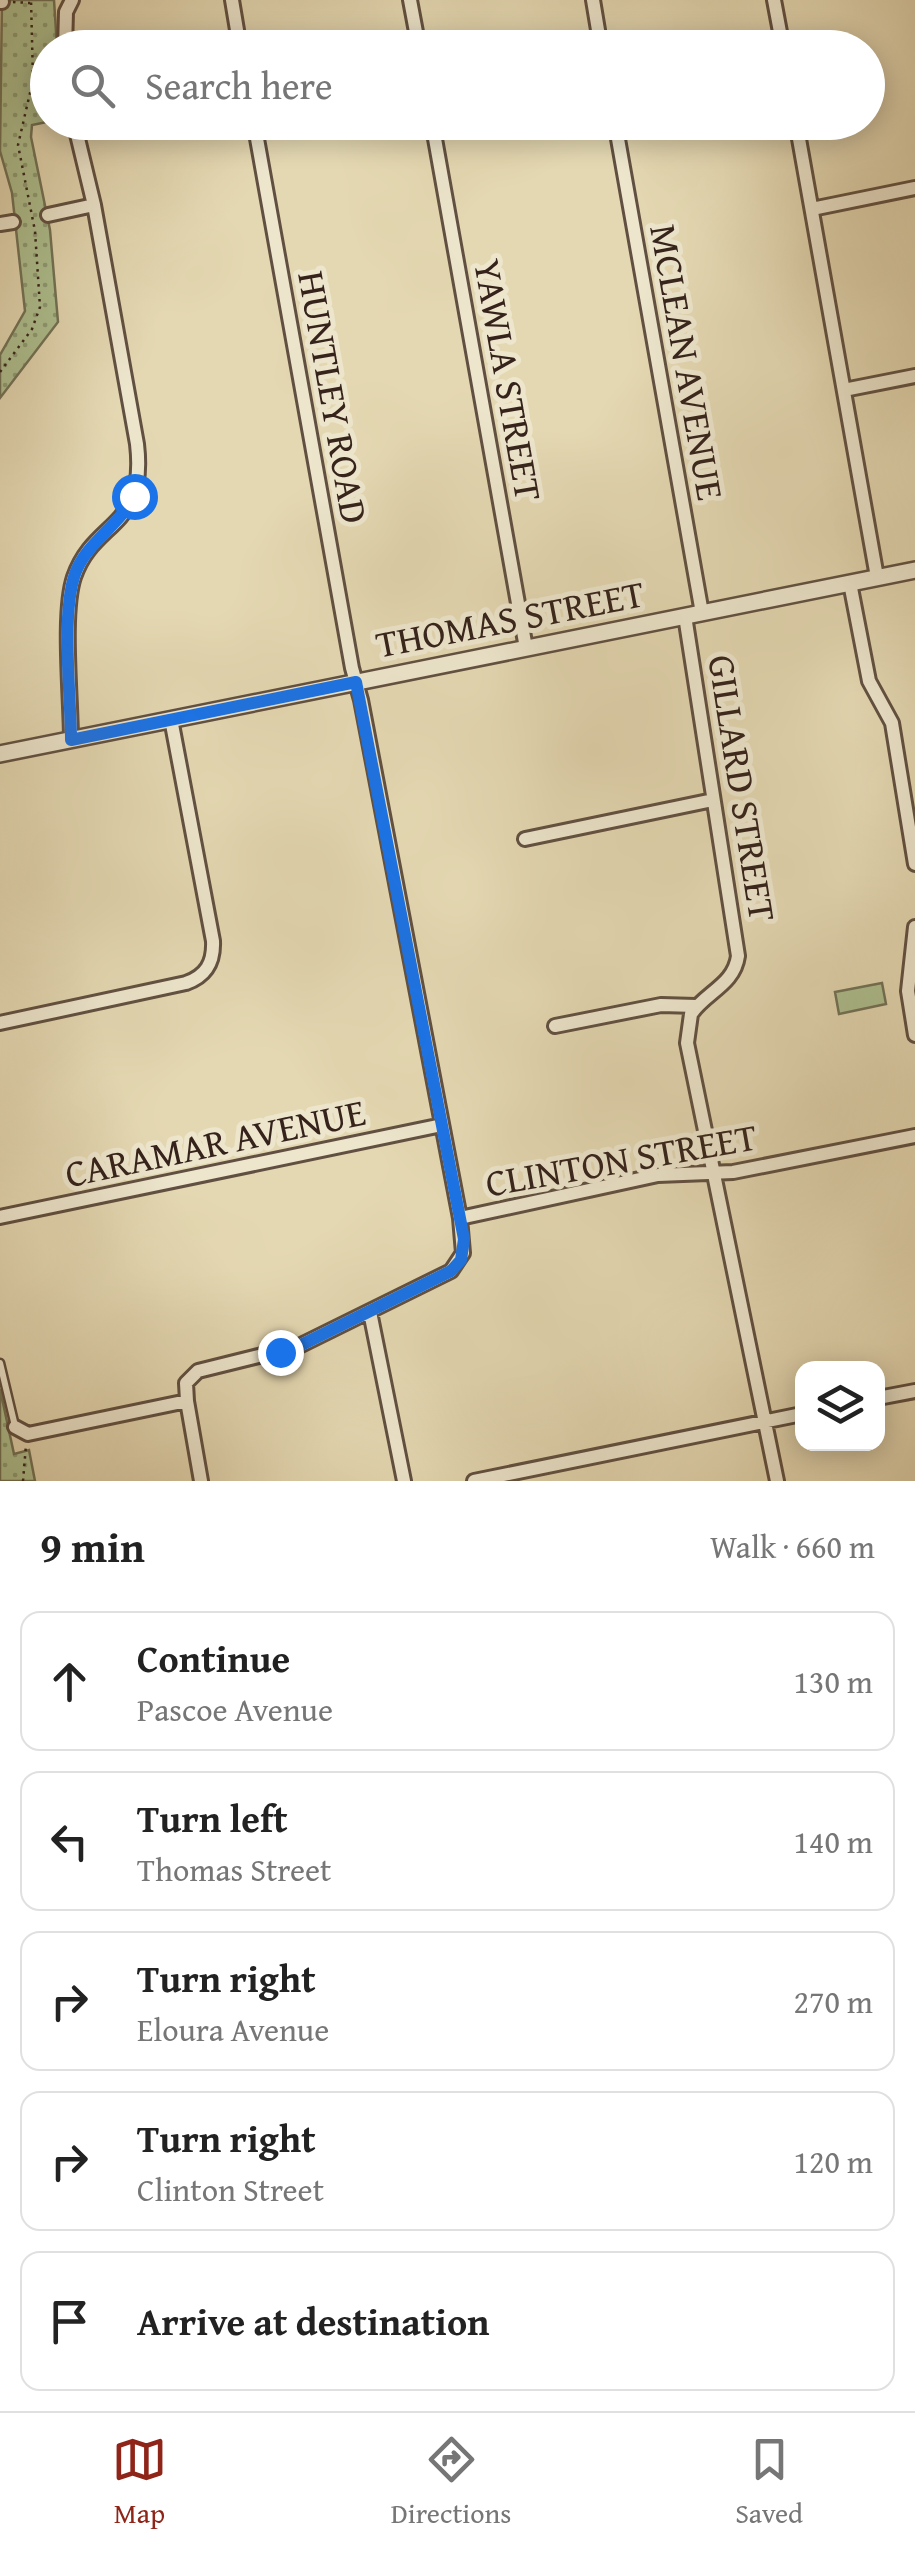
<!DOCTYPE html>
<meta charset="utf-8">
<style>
:root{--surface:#fff;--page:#f6f6f6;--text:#222;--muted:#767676;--line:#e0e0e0;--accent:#8f2418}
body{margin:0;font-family:"Gentium Book Plus",serif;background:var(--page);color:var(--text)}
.controls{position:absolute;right:30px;bottom:30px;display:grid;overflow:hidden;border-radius:20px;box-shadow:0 5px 25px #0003}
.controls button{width:90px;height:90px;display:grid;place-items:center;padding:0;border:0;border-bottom:2px solid var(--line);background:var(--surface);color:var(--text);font:50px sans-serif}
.stop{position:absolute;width:30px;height:30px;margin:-22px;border:8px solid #1a73e8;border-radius:50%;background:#fff}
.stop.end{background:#1a73e8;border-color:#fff;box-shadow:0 2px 10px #0008}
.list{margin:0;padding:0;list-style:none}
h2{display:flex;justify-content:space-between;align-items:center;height:130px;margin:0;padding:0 40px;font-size:42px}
h2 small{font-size:32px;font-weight:400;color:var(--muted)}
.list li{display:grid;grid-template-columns:65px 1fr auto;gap:30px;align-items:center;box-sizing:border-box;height:140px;margin:0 20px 20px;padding:0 20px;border:2px solid var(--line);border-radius:20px}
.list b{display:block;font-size:38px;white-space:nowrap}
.list p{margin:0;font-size:32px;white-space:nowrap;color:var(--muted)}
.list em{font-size:32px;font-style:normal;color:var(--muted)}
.icon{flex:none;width:55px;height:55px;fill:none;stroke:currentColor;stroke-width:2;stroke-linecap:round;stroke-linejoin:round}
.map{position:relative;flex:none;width:915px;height:1481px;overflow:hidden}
.search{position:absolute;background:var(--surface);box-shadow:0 5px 25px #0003;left:30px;right:30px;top:30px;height:110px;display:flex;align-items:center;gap:25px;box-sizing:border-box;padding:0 35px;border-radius:55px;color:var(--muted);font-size:38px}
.sheet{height:930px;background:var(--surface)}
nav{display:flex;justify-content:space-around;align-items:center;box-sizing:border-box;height:140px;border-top:2px solid var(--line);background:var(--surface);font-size:28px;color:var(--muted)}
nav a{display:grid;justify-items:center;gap:5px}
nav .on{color:var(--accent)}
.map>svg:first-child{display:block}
.grass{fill:url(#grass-dots);stroke:#727256;stroke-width:2.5}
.pitch{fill:#aec090;stroke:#727256;stroke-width:2.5}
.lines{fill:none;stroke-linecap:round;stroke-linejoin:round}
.service-casing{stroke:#615041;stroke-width:11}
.minor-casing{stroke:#615041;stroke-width:18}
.tertiary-casing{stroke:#615041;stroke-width:20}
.path{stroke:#35231b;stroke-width:2.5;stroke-dasharray:2.5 5;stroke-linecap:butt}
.service{stroke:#ede6cd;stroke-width:6}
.minor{stroke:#ede6cd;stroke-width:12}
.tertiary{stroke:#ede6cd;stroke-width:15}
.route{stroke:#1a73e8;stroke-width:12}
.labels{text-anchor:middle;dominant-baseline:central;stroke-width:10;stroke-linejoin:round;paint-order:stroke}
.street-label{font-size:38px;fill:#35231b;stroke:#ede6cd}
</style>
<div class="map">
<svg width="915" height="1481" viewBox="0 0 915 1481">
<defs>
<pattern id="grass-dots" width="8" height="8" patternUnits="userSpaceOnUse" patternTransform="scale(2.5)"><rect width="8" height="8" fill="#aec090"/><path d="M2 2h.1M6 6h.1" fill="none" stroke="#8e9c75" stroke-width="1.8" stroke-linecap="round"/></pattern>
</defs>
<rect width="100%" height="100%" fill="#e4d8b2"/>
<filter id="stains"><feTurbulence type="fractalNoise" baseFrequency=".002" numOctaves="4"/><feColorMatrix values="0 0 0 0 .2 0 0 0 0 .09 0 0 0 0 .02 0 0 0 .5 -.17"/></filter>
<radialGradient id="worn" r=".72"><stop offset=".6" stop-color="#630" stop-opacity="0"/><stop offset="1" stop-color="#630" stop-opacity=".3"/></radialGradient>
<path class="grass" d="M2,0H54L57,47L48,48L47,122L32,125L31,137L50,230L58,322L0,398V355L25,311L12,193L0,151Z
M0,1389L14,1454L29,1450L35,1481H0Z"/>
<path class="pitch" d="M882,983L886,1004L839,1014L835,992Z"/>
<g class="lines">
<defs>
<path id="service" d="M0,1363L15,1426"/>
<path id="minor" d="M232,0L240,48
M410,0L419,48
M593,0L601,48
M774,0L783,48
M0,2H2
M65,48L66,12L72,0
M254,122L352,668L361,700L460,1218
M432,122L526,648
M615,122L702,613
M796,122L877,577
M812,209L915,188
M48,215L94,205
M0,224L13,222
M844,390L915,376
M850,583L869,681L892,723L915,864
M685,616L738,956C734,985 706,992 691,1014L687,1043L777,1481
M71,740C71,698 62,613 74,577C94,519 147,530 137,444L94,205L74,122
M525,839L713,800
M915,927L908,991L915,1035
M0,1023L186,983C206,976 214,963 213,941L171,719
M555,1026L661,1005L696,1006
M0,1217L442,1125
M370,1312L404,1481
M878,1398L915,1391
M187,1401L201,1481
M15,1427L28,1434L187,1401L186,1383L198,1371L299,1346L451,1271L463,1253L460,1218L658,1175L733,1172L915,1136
M474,1481L802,1414"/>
<path id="tertiary" d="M0,754L915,570"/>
</defs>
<use href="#service" class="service-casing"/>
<use href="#minor" class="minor-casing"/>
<use href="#tertiary" class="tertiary-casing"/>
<path class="path" d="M13,2L30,3
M35,67H48
M0,372L32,329L40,307L35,231L18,145L33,80L31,0
M23,1481L26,1445"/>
<use href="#service" class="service"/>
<use href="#minor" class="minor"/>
<use href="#tertiary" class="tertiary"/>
</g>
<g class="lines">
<path class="route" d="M134,496C120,525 90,540 77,569C60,606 71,696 71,740L356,682L464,1239L461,1260L451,1271L299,1346L280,1352"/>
</g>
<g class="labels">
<g class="street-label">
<text transform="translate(688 362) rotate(80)">MCLEAN AVENUE</text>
<text transform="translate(509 380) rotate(80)">YAWLA STREET</text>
<text transform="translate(334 397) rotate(80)">HUNTLEY ROAD</text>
<text transform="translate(510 618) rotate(-11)">THOMAS STREET</text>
<text transform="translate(743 788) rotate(81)">GILLARD STREET</text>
<text transform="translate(215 1142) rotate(-12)">CARAMAR AVENUE</text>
<text transform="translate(621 1159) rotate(-10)">CLINTON STREET</text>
</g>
</g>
<rect width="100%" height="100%" filter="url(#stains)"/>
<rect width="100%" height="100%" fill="url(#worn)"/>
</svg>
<div class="controls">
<button><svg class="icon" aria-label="layers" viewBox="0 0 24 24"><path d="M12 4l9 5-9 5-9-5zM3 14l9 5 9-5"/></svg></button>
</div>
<div class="stop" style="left:134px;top:496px"></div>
<div class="stop end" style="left:280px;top:1352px"></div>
<div class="search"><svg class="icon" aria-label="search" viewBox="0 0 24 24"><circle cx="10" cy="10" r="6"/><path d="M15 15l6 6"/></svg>Search here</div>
</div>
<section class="sheet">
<h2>9 min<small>Walk · 660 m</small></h2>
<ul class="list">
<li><svg class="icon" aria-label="ahead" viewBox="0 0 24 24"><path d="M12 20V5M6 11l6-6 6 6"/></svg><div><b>Continue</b><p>Pascoe Avenue</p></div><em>130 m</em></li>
<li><svg class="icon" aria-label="left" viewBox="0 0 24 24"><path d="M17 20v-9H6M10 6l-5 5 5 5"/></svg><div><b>Turn left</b><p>Thomas Street</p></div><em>140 m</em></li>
<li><svg class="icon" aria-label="right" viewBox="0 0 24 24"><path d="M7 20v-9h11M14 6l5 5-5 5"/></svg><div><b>Turn right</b><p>Eloura Avenue</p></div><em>270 m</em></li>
<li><svg class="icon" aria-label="right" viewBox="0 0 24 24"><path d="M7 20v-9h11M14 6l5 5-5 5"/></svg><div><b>Turn right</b><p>Clinton Street</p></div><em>120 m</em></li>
<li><svg class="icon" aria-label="arrive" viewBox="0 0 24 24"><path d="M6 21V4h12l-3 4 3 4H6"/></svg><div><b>Arrive at destination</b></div></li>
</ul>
</section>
<nav>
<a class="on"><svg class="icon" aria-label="map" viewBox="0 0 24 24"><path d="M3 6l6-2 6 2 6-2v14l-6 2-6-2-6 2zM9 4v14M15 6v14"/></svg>Map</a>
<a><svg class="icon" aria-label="directions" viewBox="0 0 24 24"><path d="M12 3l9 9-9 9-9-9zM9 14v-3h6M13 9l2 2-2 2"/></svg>Directions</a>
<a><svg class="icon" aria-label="saved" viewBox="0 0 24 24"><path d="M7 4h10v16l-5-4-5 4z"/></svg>Saved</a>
</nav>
